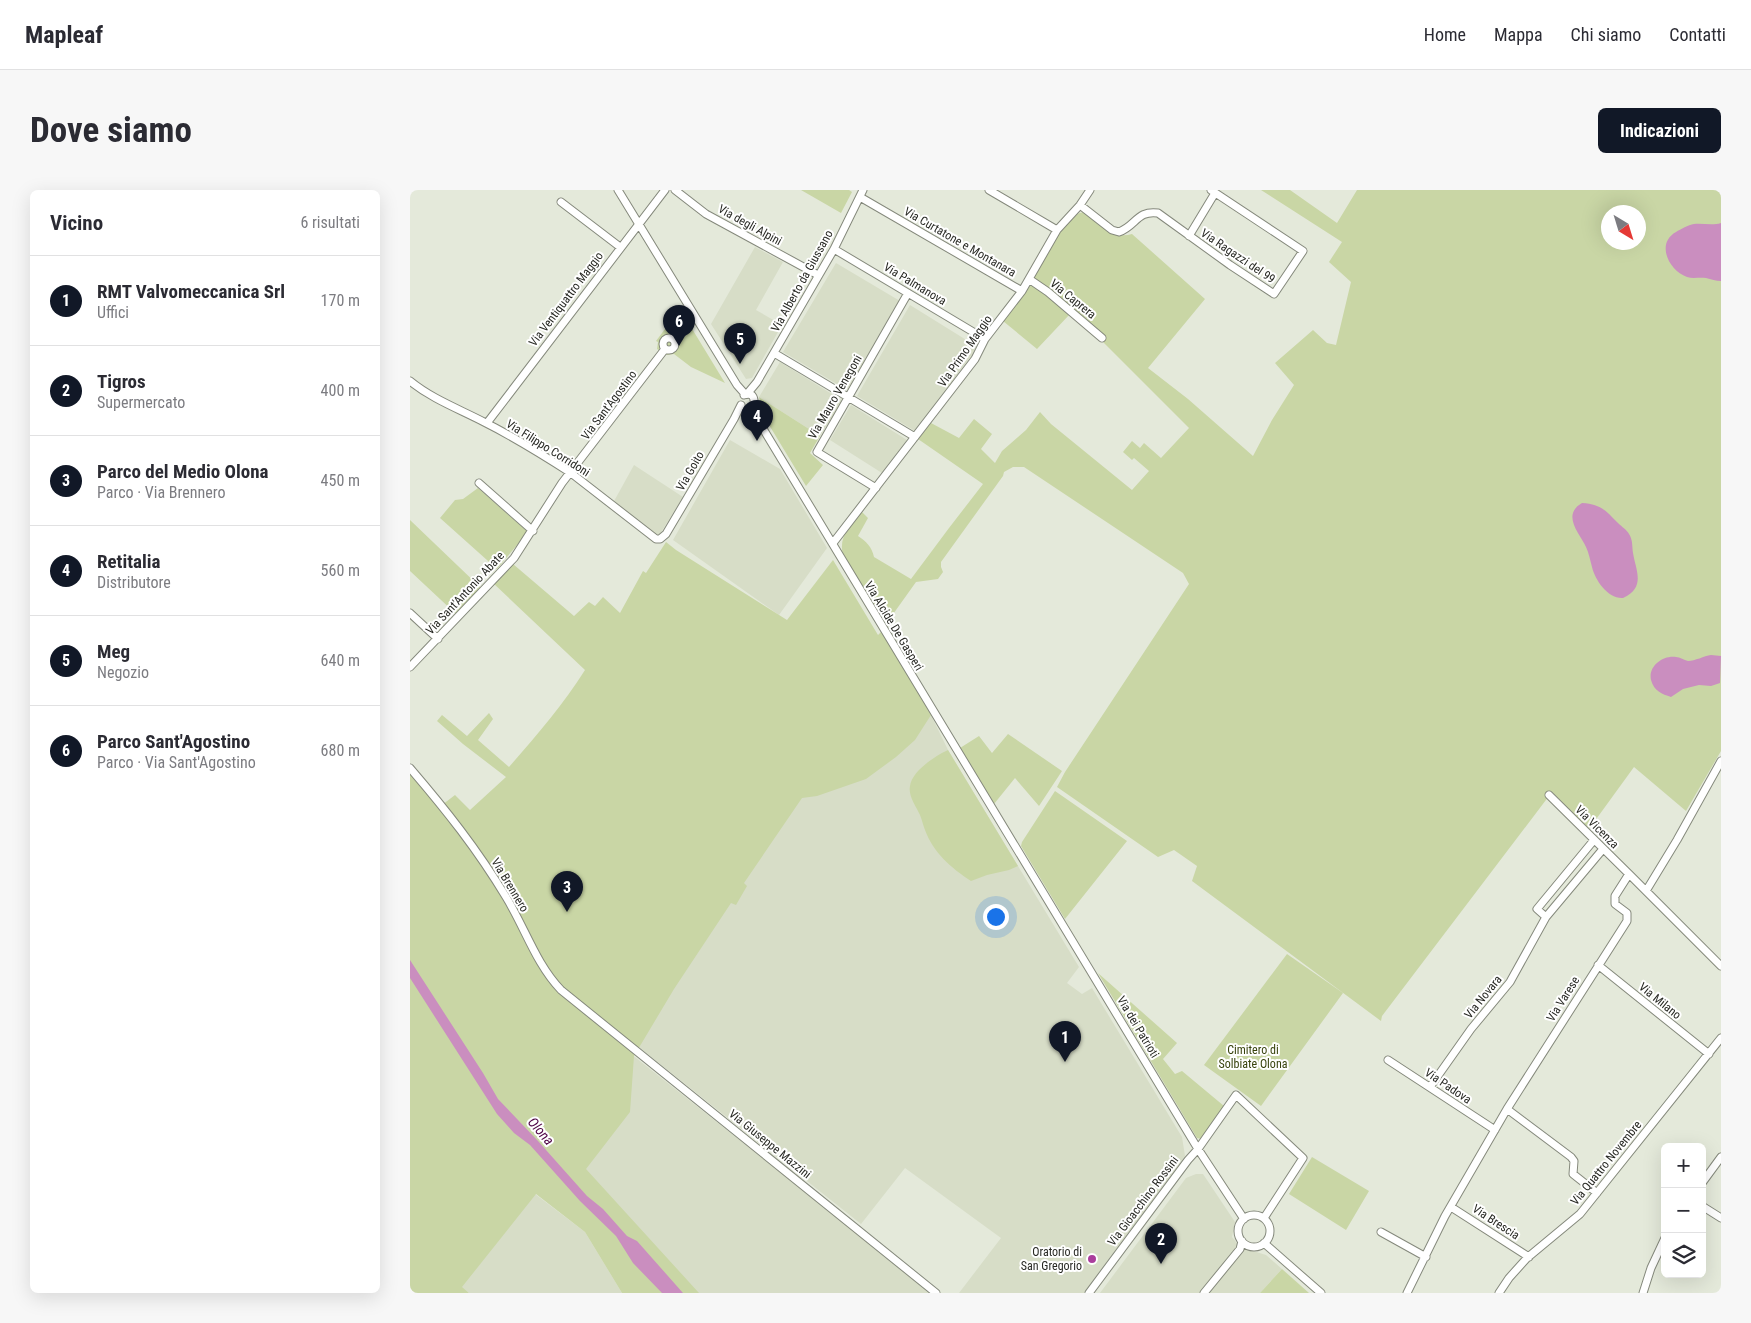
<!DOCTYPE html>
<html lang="it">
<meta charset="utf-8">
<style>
:root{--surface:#fff;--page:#f7f7f7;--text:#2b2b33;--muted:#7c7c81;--line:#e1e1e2;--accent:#111827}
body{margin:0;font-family:"Roboto Condensed",sans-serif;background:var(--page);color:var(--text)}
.controls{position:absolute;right:15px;bottom:15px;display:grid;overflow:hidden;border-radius:8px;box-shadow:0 5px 20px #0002}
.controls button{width:45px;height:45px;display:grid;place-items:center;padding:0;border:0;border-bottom:1px solid var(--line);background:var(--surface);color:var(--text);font:25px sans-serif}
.compass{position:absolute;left:1191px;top:15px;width:45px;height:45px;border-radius:50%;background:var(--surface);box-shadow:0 5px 20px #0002;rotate:142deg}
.you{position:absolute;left:585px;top:726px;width:18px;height:18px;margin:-12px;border:4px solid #fff;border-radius:50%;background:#1a73e8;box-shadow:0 0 0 8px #1a73e833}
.badge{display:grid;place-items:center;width:32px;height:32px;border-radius:50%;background:var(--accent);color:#fff;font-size:16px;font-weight:700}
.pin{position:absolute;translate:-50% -41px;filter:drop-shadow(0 1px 2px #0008)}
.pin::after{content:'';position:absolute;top:26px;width:18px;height:15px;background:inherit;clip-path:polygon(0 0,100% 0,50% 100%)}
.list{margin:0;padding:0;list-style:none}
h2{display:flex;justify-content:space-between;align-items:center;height:65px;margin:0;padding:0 20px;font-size:21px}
h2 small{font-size:16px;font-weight:400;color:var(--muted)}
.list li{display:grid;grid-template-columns:32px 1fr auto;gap:15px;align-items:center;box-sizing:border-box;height:90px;padding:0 20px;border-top:1px solid var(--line)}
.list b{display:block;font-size:19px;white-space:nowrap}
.list p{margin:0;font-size:16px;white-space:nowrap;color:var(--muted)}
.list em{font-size:16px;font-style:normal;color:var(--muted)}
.icon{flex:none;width:28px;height:28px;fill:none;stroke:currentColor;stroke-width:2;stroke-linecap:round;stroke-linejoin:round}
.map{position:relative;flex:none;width:1311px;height:1103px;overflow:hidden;border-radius:8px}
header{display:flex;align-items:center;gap:30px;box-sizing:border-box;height:70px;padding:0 25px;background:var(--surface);border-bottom:1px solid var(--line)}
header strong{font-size:24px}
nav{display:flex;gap:28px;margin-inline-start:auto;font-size:18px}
.intro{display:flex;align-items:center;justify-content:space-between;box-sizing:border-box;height:120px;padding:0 30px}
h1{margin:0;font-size:35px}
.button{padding:12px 22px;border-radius:8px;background:var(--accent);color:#fff;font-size:18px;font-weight:700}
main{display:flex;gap:30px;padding:0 30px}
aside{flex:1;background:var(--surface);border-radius:8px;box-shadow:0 5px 20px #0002}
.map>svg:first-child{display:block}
.built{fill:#d7ddc7}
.green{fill:#c9d6a5;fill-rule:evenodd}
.water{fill:#ca8ebf}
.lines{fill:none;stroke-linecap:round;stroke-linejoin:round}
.minor-casing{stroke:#85897c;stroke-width:9}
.minor{stroke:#fff;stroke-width:7}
.poi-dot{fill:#aa3d9c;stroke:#fff;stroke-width:2}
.labels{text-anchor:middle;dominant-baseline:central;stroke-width:4;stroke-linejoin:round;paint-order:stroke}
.street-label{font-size:12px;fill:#282924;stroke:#fff}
.park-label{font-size:12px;fill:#37420c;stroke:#fff}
.poi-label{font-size:12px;fill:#282924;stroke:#fff;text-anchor:end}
.water-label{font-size:14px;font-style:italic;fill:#4c0144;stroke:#fff}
</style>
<header>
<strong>Mapleaf</strong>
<nav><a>Home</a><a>Mappa</a><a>Chi siamo</a><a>Contatti</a></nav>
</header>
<div class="intro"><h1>Dove siamo</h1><a class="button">Indicazioni</a></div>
<main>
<aside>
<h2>Vicino<small>6 risultati</small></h2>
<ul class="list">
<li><span class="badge">1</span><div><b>RMT Valvomeccanica Srl</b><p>Uffici</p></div><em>170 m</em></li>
<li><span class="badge">2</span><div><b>Tigros</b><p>Supermercato</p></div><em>400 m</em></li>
<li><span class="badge">3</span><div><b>Parco del Medio Olona</b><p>Parco · Via Brennero</p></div><em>450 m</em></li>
<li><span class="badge">4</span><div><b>Retitalia</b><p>Distributore</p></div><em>560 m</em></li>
<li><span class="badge">5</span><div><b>Meg</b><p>Negozio</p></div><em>640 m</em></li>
<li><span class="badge">6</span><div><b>Parco Sant'Agostino</b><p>Parco · Via Sant'Agostino</p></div><em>680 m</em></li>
</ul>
</aside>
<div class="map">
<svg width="1311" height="1103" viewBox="0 0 1311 1103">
<rect width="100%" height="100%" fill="#e4e9da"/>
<path class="built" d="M345,57L373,72L346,120L372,135L342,188L336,189L301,134Z
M426,73L490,111L437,200L373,162Z
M500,115L566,156L562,165L505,241L447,206Z
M370,172L430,209L432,212L410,246L349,207Z
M441,215L497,250L472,283L420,250Z
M320,250L370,279L417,358L369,425L263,350Z
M224,275L273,307L250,344L244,345L203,313Z
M472,441L521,525L538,560L669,777L657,793L672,804L682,798L772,947L775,966L674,1103H549L591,1048L495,978L451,1034L181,819L254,798Z
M148,806L332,952L521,1103H286L100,905Z
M786,984H793L825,1032L822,1047L830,1057L856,1065L872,1079L850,1103H690L776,988Z
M125,1004L175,1042L212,1103H59L51,1097Z"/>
<path class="green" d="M391,0H439L442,2L431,23Z
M851,0H880L927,33L947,0H1311V561L1276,621L1224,577L1179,639L1142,602L972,826L971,831L782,691L787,676L764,660L748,667L647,597L655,582L779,394L773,383L614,277H603L594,282L593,286L531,372V377L533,382L528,389L506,392L476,434L433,365C428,346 441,335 451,321L458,328L448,346C456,351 462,357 464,367L501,389L539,338L573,294L508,249L521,233L549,248L564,229L582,244L571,259L585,273L592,261L616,240L630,222L641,234L722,300L739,281L724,268L722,270L713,262L722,251L730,258L734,253L751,268L779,238L677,136L623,90C632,73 655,22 675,22C688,34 703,50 722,44L795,109L738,178L778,209L843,266L862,230L884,195L865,173L903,140L917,153L926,155L941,92L919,72L932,52ZM1198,22H1228V52H1198Z
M621,93L660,124L627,159L593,131Z
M270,119L315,193L281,177L264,164L257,165L247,159L248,152L246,151Z
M349,207L410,246L400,263L413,275L396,296L353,225Z
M68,298L118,342L87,379L30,328L45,310L53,309Z
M0,330L71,398L46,424L0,381Z
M256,352L266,360L377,430L423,370L468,445L472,441L521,525L505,550L486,567L456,589L407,606L392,608L334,693L337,696L326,715L321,713L264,799L224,866L220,922L176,979L289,1103H212L175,1042L126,1004L52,1097L59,1103H0V578L32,615L45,605L60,620L96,587L53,554L27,531L32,525L57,546L79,523L83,529L68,550L99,577C126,546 153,515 175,480L82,392L103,374L164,426L179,412L185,416L193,407L210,423L233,381L236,383Z
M598,544L652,581L629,616L605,588L584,614L550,558L569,546L582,563Z
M538,560L608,676L599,680L577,685L561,691C541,678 523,662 515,640C513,635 512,630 510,625C506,616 498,606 500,596C502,581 525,566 538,560Z
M645,601L717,651L655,729L611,656L612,652Z
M877,764L933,803L851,916L794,875Z
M688,783L767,853L753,869L765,884L772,881L814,916L791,949L787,948Z
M902,967L959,1001L936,1040L879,1004Z
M872,1079L899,1103H850Z"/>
<path class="water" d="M1311,33V91C1306,91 1301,89 1296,88C1289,87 1283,89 1277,87C1258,80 1246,53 1266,42C1271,39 1278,35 1284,34C1293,33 1302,36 1311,33Z
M1172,313C1191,314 1196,321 1208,333C1212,337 1217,340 1219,344C1223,350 1222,357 1223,363C1226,381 1236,397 1213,408C1198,409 1185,390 1182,377C1180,370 1179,363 1176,357C1170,344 1151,325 1172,313Z
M1301,465L1311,466L1310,493L1301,496L1289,495L1273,499L1261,507C1252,504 1244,501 1241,490C1238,476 1253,465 1266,467C1270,467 1274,470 1278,471C1285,471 1294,466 1301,465Z
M0,770L73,883L88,909L128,951L177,1006L193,1019L217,1046L227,1051L273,1103H252L223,1073L206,1046L170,1011L120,955L104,943L87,924L0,788Z"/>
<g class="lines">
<defs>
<path id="minor" d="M208,0L327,195L335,204
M265,0L296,24L408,85
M579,0L647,40
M450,7L612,101
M151,12L210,57
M670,15L702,40L709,42C726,36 727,20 748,23L820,75L864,104L893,61L801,0
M779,46L805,3
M424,59L575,149
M619,89L638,102L692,148
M253 154a6 6 0 1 1 12 0a6 6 0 1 1-12 0Z
M364,163L505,247
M0,191C22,209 49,219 74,232C104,247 133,265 161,283L246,349H250L256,344L324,229L331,215
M337,204L347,192L424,59L453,0
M334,205C348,201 343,215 345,224
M340,219L346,227L788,959L834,1029
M77,233L255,0
M69,293L123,341
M466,298L407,262L498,103
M423,353L565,169L575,149L612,101L647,40L670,15L680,0
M0,423L28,449
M0,477L104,368L152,293L255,159
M0,578C36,620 67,659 96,707C115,738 126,774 151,800L526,1103
M1139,605L1219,684
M1236,701L1311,776
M1136,727L1127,719L1184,650
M1188,775L1299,864
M978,870L1085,940
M1020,897L1061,839L1100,792L1136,727L1193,659
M1097,919L1161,967L1164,971L1163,984L1187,1003
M1292,993L1311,967
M1292,1016L1311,1028
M1041,1017L1119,1067
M828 1041a16 16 0 1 1 32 0a16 16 0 1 1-32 0Z
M971,1042L1016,1067
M854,1053L911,1103
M679,1103L778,970L788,959L826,905L893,968L854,1028
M794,1103L830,1059L832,1051
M997,1103L1035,1026L1097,919L1217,731V723L1205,714V706L1219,684L1236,701L1267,650L1311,571
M1089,1103L1099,1088L1117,1068L1170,1024L1311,848
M1233,1103L1241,1078L1255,1048"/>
</defs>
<use href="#minor" class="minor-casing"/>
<use href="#minor" class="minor"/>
</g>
<circle class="poi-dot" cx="682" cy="1069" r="5"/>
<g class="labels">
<g class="street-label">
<text transform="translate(340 35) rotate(29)">Via degli Alpini</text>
<text transform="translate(550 52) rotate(30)">Via Curtatone e Montanara</text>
<text transform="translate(828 66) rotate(34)">Via Ragazzi del 99</text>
<text transform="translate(392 91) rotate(-61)">Via Alberto da Giussano</text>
<text transform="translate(505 94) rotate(31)">Via Palmanova</text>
<text transform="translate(156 109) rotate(-53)">Via Ventiquattro Maggio</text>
<text transform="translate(663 109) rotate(39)">Via Caprera</text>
<text transform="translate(555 161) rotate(-55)">Via Primo Maggio</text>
<text transform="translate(425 207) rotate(-60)">Via Mauro Venegoni</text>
<text transform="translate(199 215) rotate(-53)">Via Sant'Agostino</text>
<text transform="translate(138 258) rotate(32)">Via Filippo Corridoni</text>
<text transform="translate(280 281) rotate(-60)">Via Goito</text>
<text transform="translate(55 403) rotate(-47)">Via Sant'Antonio Abate</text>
<text transform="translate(484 436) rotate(59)">Via Alcide De Gasperi</text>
<text transform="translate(1187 637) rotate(45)">Via Vicenza</text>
<text transform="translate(100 695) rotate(59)">Via Brennero</text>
<text transform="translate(1073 807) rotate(-51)">Via Novara</text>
<text transform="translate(1153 809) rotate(-58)">Via Varese</text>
<text transform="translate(1250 811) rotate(39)">Via Milano</text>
<text transform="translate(728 837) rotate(59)">Via dei Patrioti</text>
<text transform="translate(1038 896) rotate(34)">Via Padova</text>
<text transform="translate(360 954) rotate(39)">Via Giuseppe Mazzini</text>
<text transform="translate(1196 973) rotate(-51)">Via Quattro Novembre</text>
<text transform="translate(733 1011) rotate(-53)">Via Gioacchino Rossini</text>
<text transform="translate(1086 1032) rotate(33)">Via Brescia</text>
</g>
<g class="park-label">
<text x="843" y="860">Cimitero di<tspan x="843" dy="14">Solbiate Olona</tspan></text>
</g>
<g class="poi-label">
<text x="672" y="1062">Oratorio di<tspan x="672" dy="14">San Gregorio</tspan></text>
</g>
<g class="water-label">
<text transform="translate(131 941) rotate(49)">Olona</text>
</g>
</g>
</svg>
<div class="controls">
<button>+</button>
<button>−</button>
<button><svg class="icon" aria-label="layers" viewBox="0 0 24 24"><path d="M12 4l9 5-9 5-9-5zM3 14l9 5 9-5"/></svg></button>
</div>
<svg class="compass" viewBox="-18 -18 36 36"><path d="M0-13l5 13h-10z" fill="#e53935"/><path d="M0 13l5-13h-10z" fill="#7c7c81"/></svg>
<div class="you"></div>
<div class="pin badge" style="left:655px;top:872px">1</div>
<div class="pin badge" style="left:751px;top:1074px">2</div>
<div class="pin badge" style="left:157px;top:722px">3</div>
<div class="pin badge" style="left:347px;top:251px">4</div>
<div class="pin badge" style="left:330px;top:174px">5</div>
<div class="pin badge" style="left:269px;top:156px">6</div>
</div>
</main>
